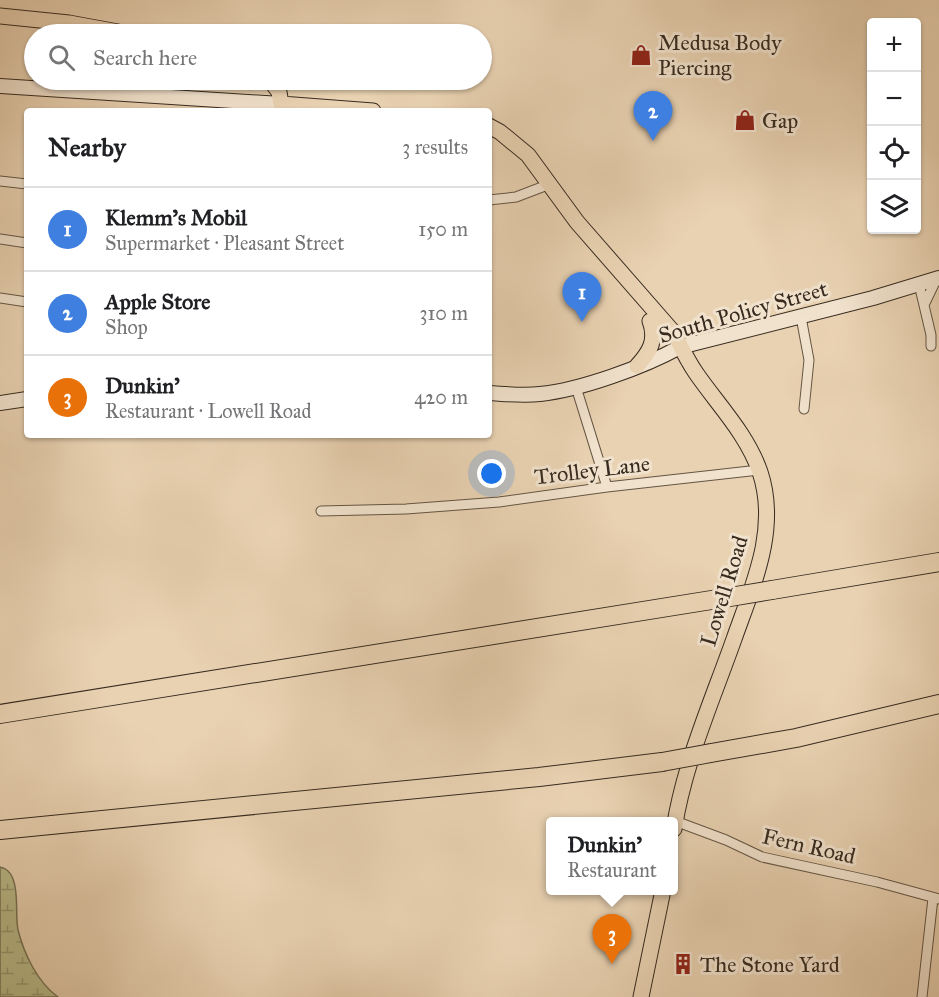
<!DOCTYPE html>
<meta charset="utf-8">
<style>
:root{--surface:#fff;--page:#f6f6f6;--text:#202124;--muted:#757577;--line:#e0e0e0;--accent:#8f2418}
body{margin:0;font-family:"IM FELL Great Primer",serif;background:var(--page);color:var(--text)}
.controls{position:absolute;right:18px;top:18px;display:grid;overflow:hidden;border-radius:6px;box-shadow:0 2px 4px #0004}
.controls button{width:54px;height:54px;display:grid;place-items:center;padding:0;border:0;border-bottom:2px solid var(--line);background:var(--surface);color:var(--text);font:30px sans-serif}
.you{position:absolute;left:492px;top:474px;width:21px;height:21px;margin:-15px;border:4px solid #fff;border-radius:50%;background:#1a73e8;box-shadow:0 0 0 9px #1a73e833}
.badge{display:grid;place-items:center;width:39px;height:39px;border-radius:50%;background:var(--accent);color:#fff;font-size:20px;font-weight:700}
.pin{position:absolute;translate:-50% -50px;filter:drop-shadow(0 2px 3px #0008)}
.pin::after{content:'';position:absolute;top:32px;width:21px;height:18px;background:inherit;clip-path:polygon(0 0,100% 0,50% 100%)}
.popup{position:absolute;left:546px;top:817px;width:132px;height:78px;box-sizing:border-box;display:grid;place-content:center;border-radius:6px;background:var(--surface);filter:drop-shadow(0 2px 4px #0005);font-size:20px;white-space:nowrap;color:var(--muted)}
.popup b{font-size:22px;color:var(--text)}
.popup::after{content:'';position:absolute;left:50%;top:100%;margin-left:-12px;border:12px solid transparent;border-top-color:var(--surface)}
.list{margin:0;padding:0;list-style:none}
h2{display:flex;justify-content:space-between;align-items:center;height:78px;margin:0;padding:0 24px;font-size:26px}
h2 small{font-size:20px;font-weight:400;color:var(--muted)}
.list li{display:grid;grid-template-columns:39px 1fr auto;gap:18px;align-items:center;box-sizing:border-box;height:84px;padding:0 24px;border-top:2px solid var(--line)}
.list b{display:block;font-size:22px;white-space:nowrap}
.list p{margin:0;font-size:20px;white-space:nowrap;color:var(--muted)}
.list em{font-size:20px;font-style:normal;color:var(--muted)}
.icon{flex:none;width:33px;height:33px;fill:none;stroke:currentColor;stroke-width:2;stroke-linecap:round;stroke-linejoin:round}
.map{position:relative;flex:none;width:939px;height:997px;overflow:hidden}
.search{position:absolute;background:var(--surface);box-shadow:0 2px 4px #0004;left:24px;top:24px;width:468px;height:66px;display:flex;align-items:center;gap:15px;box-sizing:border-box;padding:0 21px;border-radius:33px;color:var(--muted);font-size:22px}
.panel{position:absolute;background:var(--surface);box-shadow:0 2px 4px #0004;left:24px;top:108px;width:468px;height:330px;border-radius:6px}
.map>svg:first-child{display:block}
.wetland{fill:url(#wetland-marsh);stroke:#787355;stroke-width:1.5}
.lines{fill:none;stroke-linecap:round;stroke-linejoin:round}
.street-casing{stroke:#645544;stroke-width:11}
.secondary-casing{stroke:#372b20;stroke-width:16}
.primary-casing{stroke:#372b20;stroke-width:17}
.highway-casing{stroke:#372b20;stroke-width:20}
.street{stroke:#f1e2cd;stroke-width:9}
.secondary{stroke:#f1e2cd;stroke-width:14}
.primary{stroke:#e9d2b2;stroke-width:15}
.highway{stroke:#e9d2b2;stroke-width:18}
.highway-bridge-casing{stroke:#372b20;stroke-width:20;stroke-linecap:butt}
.highway-bridge{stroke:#e9d2b2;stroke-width:18}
.labels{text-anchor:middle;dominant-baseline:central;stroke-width:6;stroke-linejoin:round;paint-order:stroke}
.poi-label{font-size:22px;fill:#372b20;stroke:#f1e2cd;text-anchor:start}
.street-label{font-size:22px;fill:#372b20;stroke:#f1e2cd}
</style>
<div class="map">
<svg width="939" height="997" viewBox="0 0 939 997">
<defs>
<pattern id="wetland-marsh" width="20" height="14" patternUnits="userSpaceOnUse" patternTransform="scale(1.5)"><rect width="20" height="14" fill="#b9bb8a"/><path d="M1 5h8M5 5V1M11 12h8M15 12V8" fill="none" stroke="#979870"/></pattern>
</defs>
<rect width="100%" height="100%" fill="#e9d2b2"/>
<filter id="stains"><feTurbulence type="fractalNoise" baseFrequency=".00333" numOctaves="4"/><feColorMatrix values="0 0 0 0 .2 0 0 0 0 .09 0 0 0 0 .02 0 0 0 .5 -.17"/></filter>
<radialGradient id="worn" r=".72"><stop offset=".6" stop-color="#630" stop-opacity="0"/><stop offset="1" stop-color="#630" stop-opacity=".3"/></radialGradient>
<path class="wetland" d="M0,867C6,868 11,873 13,879C19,894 15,914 18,930C24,954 38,983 58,997H0Z"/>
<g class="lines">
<defs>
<path id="street" d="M0,181L27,184
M489,200L516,197L550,184
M0,239L27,243
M919,284L931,335V346
M0,298L27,302
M924,305L937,278
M801,317L809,360L804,409
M576,387L607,487
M321,511L406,509L499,502L607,487L759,470
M675,821L726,840L762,857L877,882L939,899
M922,997L933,898"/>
<path id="secondary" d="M0,86L281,104
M489,393C506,394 523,396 540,394C580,390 644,367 680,347L873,298L939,278
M0,403L27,399"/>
<path id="primary" d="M0,16L69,23L129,34
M270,80L279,92L281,104L373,111
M489,126L500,132L528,155L577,222L674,333C681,347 687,360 696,373C718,405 747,434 760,472C779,529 753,585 734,639C712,701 684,764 674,829
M637,366C650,352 657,340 650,321
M641,997L663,890"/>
<path id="highway" d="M772,590L939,562
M0,714L724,598
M711,753L796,738L939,704
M0,830L539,777L662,762"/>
</defs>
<use href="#street" class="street-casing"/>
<use href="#secondary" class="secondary-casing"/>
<use href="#primary" class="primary-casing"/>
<use href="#highway" class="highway-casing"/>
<use href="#street" class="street"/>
<use href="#secondary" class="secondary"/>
<use href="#primary" class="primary"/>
<use href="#highway" class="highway"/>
<defs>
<path id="highway-bridge" d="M724,598L772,590
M662,762L711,753"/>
</defs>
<use href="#highway-bridge" class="highway-bridge-casing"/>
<use href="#highway-bridge" class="highway-bridge"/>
</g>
<defs>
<symbol id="shop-bare" viewBox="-9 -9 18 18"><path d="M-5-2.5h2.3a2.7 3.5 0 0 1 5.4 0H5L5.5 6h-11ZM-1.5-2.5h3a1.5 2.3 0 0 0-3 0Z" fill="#8f2418" stroke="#f1e2cd" stroke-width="2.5" paint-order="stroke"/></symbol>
<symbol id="building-bare" viewBox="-9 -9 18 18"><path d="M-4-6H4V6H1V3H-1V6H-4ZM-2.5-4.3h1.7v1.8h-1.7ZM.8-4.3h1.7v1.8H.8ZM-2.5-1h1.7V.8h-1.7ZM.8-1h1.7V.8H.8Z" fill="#8f2418" stroke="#f1e2cd" stroke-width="2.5" paint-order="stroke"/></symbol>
</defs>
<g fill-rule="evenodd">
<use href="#shop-bare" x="626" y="40" width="30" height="30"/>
<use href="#shop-bare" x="730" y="105" width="30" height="30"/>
<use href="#building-bare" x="668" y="949" width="30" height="30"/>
</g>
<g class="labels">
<g class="poi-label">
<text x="658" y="42">Medusa Body<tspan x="658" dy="25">Piercing</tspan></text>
<text x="762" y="120">Gap</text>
<text x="700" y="964">The Stone Yard</text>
</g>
<g class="street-label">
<text transform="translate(743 312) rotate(-16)">South Policy Street</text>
<text transform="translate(592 470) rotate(-7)">Trolley Lane</text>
<text transform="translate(724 591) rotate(-73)">Lowell Road</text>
<text transform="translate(809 846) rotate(13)">Fern Road</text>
</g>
</g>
<rect width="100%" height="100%" filter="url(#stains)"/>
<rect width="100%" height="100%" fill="url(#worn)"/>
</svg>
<div class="controls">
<button>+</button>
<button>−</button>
<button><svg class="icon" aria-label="locate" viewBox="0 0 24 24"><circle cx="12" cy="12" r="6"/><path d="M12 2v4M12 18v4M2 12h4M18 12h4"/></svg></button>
<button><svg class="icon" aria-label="layers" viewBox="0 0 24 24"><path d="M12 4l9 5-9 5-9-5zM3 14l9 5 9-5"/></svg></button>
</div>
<div class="you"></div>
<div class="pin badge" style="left:582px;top:322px;background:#3f7fe0">1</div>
<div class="pin badge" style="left:653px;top:141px;background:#3f7fe0">2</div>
<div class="pin badge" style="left:612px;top:964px;background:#e8710a">3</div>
<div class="popup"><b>Dunkin'</b>Restaurant</div>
<div class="search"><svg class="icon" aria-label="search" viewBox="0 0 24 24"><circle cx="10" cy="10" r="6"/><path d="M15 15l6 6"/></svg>Search here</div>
<section class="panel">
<h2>Nearby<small>3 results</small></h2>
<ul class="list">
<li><span class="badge" style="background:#3f7fe0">1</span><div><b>Klemm's Mobil</b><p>Supermarket · Pleasant Street</p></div><em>150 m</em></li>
<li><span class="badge" style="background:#3f7fe0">2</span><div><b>Apple Store</b><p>Shop</p></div><em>310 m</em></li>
<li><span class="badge" style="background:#e8710a">3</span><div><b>Dunkin'</b><p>Restaurant · Lowell Road</p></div><em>420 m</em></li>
</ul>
</section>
</div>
